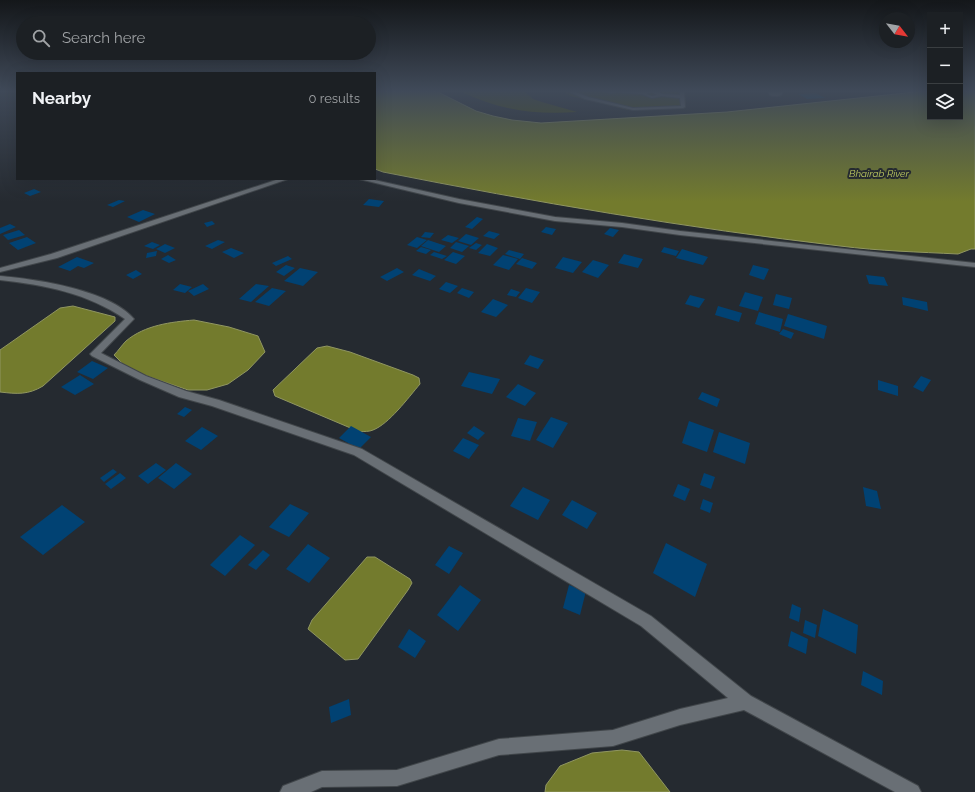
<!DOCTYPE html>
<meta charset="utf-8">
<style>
:root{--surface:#1c2024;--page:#25282c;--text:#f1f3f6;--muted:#a0a3a6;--line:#3a3e41}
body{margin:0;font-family:Raleway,sans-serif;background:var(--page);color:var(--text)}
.controls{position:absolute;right:12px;top:12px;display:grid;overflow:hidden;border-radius:0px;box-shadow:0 4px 16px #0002}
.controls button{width:36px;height:36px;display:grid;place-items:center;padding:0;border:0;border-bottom:1px solid var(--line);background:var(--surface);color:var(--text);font:20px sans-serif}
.compass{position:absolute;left:879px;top:12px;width:36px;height:36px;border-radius:50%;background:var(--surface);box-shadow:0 4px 16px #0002;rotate:121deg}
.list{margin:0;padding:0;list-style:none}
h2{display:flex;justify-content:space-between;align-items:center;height:52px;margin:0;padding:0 16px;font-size:17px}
h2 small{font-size:13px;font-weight:400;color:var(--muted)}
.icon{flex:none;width:22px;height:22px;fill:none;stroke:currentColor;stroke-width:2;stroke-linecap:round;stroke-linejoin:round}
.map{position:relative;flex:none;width:975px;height:792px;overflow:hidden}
.search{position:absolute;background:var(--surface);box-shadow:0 4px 16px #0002;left:16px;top:16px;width:360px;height:44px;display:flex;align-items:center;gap:10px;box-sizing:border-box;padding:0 14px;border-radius:22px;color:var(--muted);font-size:15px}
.panel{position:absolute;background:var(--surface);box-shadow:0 4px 16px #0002;left:16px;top:72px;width:360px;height:108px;border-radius:0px}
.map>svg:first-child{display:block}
.green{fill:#494f07}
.water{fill:#737b2d;stroke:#909661}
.building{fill:#014273}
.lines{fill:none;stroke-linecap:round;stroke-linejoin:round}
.street-casing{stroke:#41464a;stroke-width:2}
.secondary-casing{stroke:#41464a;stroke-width:12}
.street{fill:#696f75;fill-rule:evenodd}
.secondary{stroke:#696f75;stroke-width:10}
.labels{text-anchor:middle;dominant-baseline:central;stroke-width:4;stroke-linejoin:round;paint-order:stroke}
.far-water-label{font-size:10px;font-style:italic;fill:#bfcb60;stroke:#252a30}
</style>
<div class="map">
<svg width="975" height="792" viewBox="0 0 975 792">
<rect width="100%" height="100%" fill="#252a30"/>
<path class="green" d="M460,91H524L533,99L542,102L577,112C535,115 498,110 460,91Z
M562,91H685L686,108L628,110L571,96Z"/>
<path class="water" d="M375,91H436L476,111L493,116L512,120L541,123L727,112L924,91H930V117H960V91H975V249H971L958,254C919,252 879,251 840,246C687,228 534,202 383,172L375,169Z
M73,306L115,317V321L43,386C28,395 17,394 0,392V350L60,308Z
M194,320L229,327L258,336L265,352L248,370L228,384L207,390H188L129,370L114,355C118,351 122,345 126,341C145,325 171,322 194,320Z
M327,346L350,352L413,375L419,378L420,384C408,398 389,424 373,430C369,432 364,431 360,432L275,396L273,390L317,348Z
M367,557H375L410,579L412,583L408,590L358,659L345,660L308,629L312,620Z
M622,750L639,752L670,792H545L546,785L560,766L592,753Z"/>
<path class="building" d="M816,93L825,98L807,99L798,94Z
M34,189L41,192L30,196L24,193Z
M369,199L384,201L379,207L363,205Z
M119,200L125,201L113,207L107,205Z
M143,210L155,214L139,222L127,217Z
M477,217L483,219L472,229L465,227Z
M212,221L215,224L207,227L204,223Z
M10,224L16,227L0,234V228Z
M546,227L556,229L552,235L541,232Z
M610,228L619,230L613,237L604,234Z
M19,230L25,235L8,240L3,235Z
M489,231L500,234L494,239L483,236Z
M425,232L434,233L430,238L421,237Z
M466,234L479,238L471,245L458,241Z
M448,235L459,238L452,243L441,240Z
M27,237L36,243L18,250L9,243Z
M417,237L427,240L417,248L407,245Z
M218,240L225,242L212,249L205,246Z
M428,240L446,246L439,252L421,246Z
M152,242L160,245L153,249L144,246Z
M456,242L469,246L462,252L450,248Z
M476,243L482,245L476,250L469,248Z
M165,244L175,248L165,253L156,249Z
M487,244L498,248L490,256L478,253Z
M421,247L431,250L426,254L416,251Z
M664,247L679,251L676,256L661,252Z
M231,248L244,253L234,258L222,252Z
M682,249L708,257L703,265L676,258Z
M509,250L524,254L520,259L505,254Z
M157,251L156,256L146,258L147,253Z
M434,252L447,256L442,259L430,255Z
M453,252L465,256L456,264L444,260Z
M624,254L643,259L638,268L618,263Z
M168,255L176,260L169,263L161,259Z
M503,255L518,259L509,270L493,265Z
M288,256L292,259L276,266L272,263Z
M77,257L94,263L84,268L78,266L70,271L58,267Z
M563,257L582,262L573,273L555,268Z
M522,258L537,263L532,269L516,264Z
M593,260L609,265L598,278L582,272Z
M286,265L295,268L284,276L276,272Z
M753,265L769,269L764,280L749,275Z
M300,268L318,272L303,286L284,281Z
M397,268L404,272L387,281L380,277Z
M419,269L436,276L430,281L412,275Z
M136,270L142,274L133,279L126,275Z
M866,275L884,277L888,286L869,284Z
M446,282L458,286L450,293L439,289Z
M180,284L192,287L185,293L173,290Z
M203,284L209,289L194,296L188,291Z
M256,284L269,286L251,302L239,299Z
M272,288L286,291L269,306L255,302Z
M462,288L474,292L469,298L457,293Z
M526,288L540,292L532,303L518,298Z
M511,289L520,292L516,297L507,295Z
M745,292L763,297L758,311L739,306Z
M776,294L792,298L789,309L773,305Z
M690,295L705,299L699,308L685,304Z
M902,297L927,302L928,311L903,305Z
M493,299L508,305L496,317L481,312Z
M718,306L742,313L739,322L715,315Z
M759,312L783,319L780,332L755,324Z
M788,314L827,326L824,339L784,326Z
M783,329L794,333L791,339L779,334Z
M530,355L544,360L538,369L524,364Z
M92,361L108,368L93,379L77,372Z
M469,372L500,379L492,394L461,386Z
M80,375L94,384L75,395L61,387Z
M921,376L931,380L923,392L913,387Z
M878,380L898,386V396L878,390Z
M518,384L536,393L525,406L506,397Z
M702,392L720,399L717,407L698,399Z
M185,407L192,410L184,417L177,414Z
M551,417L568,423L553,448L536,440Z
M518,418L537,422L530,441L511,436Z
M689,421L714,430L707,452L682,443Z
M351,426L371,437L359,449L339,438Z
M474,426L485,433L478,440L467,433Z
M202,427L218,436L201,450L185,441Z
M719,432L750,443L745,464L713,452Z
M463,438L479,445L469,459L453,451Z
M156,463L166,470L148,484L138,476Z
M176,463L192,474L174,489L158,478Z
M113,469L117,472L104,482L100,478Z
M120,473L126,478L111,489L105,484Z
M704,473L715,477L711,489L700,485Z
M678,484L690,489L685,501L673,496Z
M523,487L550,500L538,520L510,506Z
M863,487L877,491L881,509L866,506Z
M703,499L713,503L710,513L700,509Z
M572,500L597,513L587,529L562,515Z
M290,504L309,513L289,537L269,527Z
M62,505L85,522L43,555L20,537Z
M240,535L255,545L225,576L210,565Z
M666,543L707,564L695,597L653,573Z
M308,544L330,558L309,583L286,569Z
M449,546L463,553L449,574L435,565Z
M263,550L270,555L256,570L248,565Z
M460,585L481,600L458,631L437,615Z
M569,585L586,591L580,615L563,608Z
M792,604L801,608L799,622L789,618Z
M823,609L858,625L856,654L818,636Z
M805,620L817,625L815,638L803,633Z
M409,629L426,641L415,658L398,647Z
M791,631L808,639L806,654L788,646Z
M863,671L883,681L882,695L861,685Z
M349,699L351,715L331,723L329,707Z"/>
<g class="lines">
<defs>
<path id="street" d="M567,91H573L588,97L633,108L681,106L680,98L662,96L652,98L642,94L617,92L611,93L603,91H657L662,94L680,95V91H684L685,107L683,108L633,110L585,99ZM652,92L657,95L652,96L646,94Z
M279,179H288L57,258L0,272V268L51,254Z
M359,179H370L459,199L555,217L622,223L680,231L975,263V267L680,235L622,227L555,221L459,203Z
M0,276C36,279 110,290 134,319L101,353L146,376L186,391L219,400L362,449L651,616L751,696L918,786L921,792H895L744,710L680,725L613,746L499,755L397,786L322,787L311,792H280L283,786L322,771L397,770L499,739L613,730L680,709L728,698L641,626L354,455L212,406L179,397L140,380L92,356L90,354L125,319C87,293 45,285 0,280Z"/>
<path id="secondary" d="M773,91H778"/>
</defs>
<use href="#street" class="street-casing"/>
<use href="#secondary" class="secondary-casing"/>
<use href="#street" class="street"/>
<use href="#secondary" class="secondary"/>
</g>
<linearGradient id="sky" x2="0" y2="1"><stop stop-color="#14171a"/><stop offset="0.45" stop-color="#404a59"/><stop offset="1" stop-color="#404a59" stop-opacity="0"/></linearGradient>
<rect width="975" height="202" fill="url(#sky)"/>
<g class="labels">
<g class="far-water-label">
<text x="879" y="173">Bhairab River</text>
</g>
</g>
</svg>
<div class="controls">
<button>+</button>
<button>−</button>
<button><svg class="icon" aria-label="layers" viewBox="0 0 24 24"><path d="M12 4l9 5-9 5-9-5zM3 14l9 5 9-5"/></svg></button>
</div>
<svg class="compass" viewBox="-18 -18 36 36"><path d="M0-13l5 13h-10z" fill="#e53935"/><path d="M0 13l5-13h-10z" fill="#a0a3a6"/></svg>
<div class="search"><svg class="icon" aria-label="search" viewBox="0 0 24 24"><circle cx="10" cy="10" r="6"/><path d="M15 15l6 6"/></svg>Search here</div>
<section class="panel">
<h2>Nearby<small>0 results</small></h2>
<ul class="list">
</ul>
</section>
</div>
